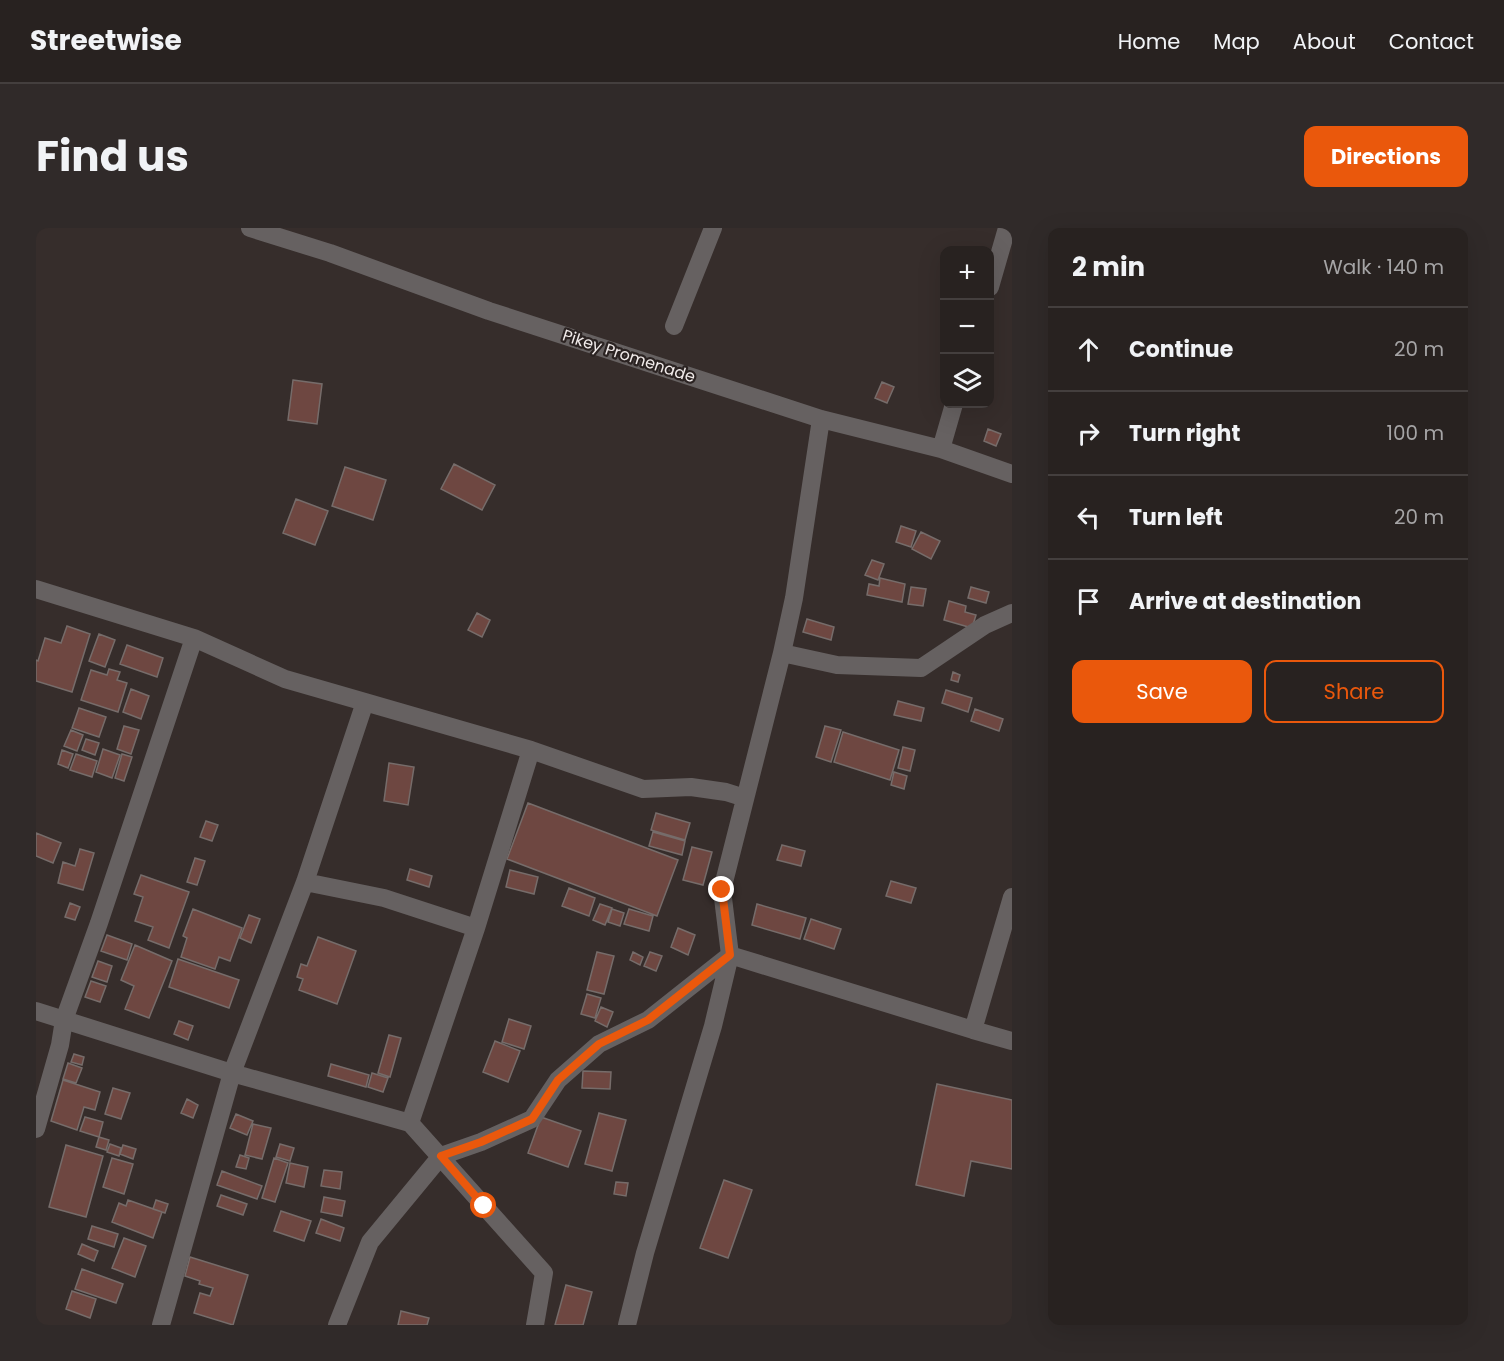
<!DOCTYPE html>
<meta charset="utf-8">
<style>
:root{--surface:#282220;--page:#302a29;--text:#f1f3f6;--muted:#a5a4a5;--line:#443f3e;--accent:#ea580c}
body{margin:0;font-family:Poppins,sans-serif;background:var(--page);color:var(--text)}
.controls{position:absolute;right:18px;top:18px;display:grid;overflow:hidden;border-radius:12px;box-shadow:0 6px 24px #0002}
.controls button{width:54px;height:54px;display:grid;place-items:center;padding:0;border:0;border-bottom:2px solid var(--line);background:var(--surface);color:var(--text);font:30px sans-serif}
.stop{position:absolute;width:18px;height:18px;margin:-14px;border:4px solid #ea580c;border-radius:50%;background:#fff}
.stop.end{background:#ea580c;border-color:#fff;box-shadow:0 2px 6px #0008}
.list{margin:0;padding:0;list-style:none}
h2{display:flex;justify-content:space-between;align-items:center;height:78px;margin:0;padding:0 24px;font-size:26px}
h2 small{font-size:20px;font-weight:400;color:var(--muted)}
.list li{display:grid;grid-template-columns:39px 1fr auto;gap:18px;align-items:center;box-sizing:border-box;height:84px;padding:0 24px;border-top:2px solid var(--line)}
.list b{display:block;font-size:22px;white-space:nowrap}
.list em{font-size:20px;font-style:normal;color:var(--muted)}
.actions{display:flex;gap:12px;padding:18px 24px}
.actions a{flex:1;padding:14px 0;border:2px solid var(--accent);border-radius:12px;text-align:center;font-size:21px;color:var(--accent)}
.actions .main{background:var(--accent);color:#fff}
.icon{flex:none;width:33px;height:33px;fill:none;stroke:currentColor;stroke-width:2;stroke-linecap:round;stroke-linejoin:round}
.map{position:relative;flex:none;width:976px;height:1097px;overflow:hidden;border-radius:12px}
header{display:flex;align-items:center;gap:36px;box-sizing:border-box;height:84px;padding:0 30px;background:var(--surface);border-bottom:2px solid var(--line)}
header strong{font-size:28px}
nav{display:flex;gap:33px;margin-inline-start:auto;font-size:21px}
.intro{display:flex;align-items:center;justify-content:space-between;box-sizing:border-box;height:144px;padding:0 36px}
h1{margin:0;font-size:42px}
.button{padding:15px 27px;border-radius:12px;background:var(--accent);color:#fff;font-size:21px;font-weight:700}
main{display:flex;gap:36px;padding:0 36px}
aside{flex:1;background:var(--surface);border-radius:12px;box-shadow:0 6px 24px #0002}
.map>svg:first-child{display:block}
.building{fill:#6e4741;stroke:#766c6a;stroke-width:1.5}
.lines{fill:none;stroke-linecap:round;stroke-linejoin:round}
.minor{stroke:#666161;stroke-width:18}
.route{stroke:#ea580c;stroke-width:8}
.labels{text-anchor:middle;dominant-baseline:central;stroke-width:4.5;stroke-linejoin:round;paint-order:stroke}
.street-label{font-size:16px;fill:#f1ebea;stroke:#2b2322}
</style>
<header>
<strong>Streetwise</strong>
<nav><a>Home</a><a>Map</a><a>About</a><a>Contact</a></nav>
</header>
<div class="intro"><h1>Find us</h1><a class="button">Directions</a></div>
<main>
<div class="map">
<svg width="976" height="1097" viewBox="0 0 976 1097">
<rect width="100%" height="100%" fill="#362d2b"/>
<path class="building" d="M257,152L286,156L281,196L252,192Z
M846,154L858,159L851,175L839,170Z
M952,201L965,206L960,218L948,213Z
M418,236L459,257L446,282L405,261Z
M309,239L350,252L337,292L296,278Z
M260,271L292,283L279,317L247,305Z
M865,298L880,303L875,319L860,314Z
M885,304L904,313L895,331L876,321Z
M836,332L848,336L842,352L829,347Z
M844,350L869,356L866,374L831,367L833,356L843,358Z
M875,359L890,361L887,378L872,376Z
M935,359L953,364L950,375L932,370Z
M913,373L930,378L929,384L940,387L936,400L908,392Z
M441,385L454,392L446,409L432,402Z
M771,391L798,399L795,412L767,404Z
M31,398L54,406L36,464L0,453V432L2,433L9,410L25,415Z
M63,406L79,412L69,439L53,433Z
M91,417L127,430L121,449L84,436Z
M73,441L84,444L81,452L91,455L82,484L45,472L55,442L71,447Z
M917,444L924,447L922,454L915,452Z
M95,461L113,468L105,491L87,484Z
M910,462L936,470L932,484L906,475Z
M862,473L888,480L885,493L858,487Z
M43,480L70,489L63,509L36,500Z
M939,481L967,491L963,503L935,493Z
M88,498L103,502L95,526L81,521Z
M789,498L805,502L795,534L780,529Z
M35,502L47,507L41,523L28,518Z
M807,504L863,522L854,552L798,534Z
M50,511L63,515L59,527L46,522Z
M867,519L879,522L874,543L862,540Z
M67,521L84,527L76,550L60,544Z
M26,522L37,526L32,540L22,536Z
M40,526L61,533L56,549L34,542Z
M86,526L96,529L88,553L79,550Z
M353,535L378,539L372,577L348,573Z
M858,544L871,548L868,561L855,557Z
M492,575L642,632L621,688L471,631Z
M620,585L654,595L649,612L615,602Z
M170,593L182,597L176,613L164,609Z
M617,604L649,613L646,627L613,618Z
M0,605L25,615L17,635L0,628Z
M746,617L769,623L765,638L741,632Z
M656,619L676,624L667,657L647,652Z
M44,621L58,625L47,662L22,655L27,634L39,638Z
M159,630L169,633L161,657L151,654Z
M374,641L396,648L393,659L371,652Z
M474,642L502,649L498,666L470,659Z
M105,647L153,664L133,720L112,712L117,699L99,693L107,669L98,666Z
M855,653L880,660L875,675L850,668Z
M533,660L559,670L553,688L526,678Z
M34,675L44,679L39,692L29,689Z
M564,676L576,680L569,697L557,692Z
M721,676L770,690L764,711L716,697Z
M157,681L206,700L194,733L183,729L179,741L145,729L151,710L147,708Z
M576,681L588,685L584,698L572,694Z
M593,681L617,688L613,703L588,696Z
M213,687L224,691L215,715L204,710Z
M775,691L805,701L798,721L768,711Z
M642,700L659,707L652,727L635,719Z
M71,707L96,716L91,732L65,723Z
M282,709L320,723L301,776L263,762L267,751L261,749L265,736L271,738Z
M99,717L136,733L113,790L89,781L98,758L85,752Z
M561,724L578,728L568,766L551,762Z
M597,724L607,729L604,737L594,732Z
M614,724L626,728L620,743L608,738Z
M142,731L203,752L193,780L133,759Z
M62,733L76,738L71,754L56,749Z
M55,753L70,758L64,774L49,769Z
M551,766L565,770L559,790L545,786Z
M565,779L577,784L571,799L559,793Z
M473,791L495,798L488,821L466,814Z
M143,793L157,798L152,812L138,806Z
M353,807L365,810L354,849L342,845Z
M459,813L484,823L472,854L447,844Z
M38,826L48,829L46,837L35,834Z
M32,835L46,840L40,855L27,851Z
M295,836L333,847L330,859L292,848Z
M547,843L575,844L574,861L546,860Z
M336,845L352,850L347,864L332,859Z
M27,852L64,864L59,882L48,879L41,902L15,893Z
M901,856L976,872V941L935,933L928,968L880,957Z
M77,860L94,865L85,891L69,886Z
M151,871L162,877L157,890L145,885Z
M563,885L590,892L576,943L549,936Z
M200,886L217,893L211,907L194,900Z
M49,889L67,894L63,909L44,903Z
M505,889L545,903L532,939L492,925Z
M217,896L235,900L226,931L209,927Z
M63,909L73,912L70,922L60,919Z
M74,916L85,920L83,928L71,924Z
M244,916L258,920L254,933L240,929Z
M30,917L67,928L50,989L13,979Z
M87,917L100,921L97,931L84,926Z
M204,927L213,930L210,941L200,939Z
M76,930L97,936L88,966L67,959Z
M238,930L252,935L239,974L226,970Z
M254,935L272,939L268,959L250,955Z
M288,942L306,944L304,961L285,958Z
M186,943L226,958L221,971L181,957Z
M688,952L716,962L692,1030L664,1020Z
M580,954L592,955L590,968L578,966Z
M185,967L211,976L207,987L181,978Z
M288,969L309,973L306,988L285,984Z
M92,972L126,984L117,1010L76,994L83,975L90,978Z
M120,972L132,976L129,985L117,981Z
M245,983L275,993L268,1013L238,1003Z
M285,991L308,1000L304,1013L280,1005Z
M56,998L82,1006L78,1019L52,1011Z
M88,1010L110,1018L99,1049L76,1040Z
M46,1016L62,1023L58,1033L42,1026Z
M154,1029L212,1047L197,1097L158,1085L164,1065L174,1068L177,1060L163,1056L164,1053L149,1048Z
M46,1041L87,1056L80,1075L39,1061Z
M530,1057L556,1064L547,1097H519Z
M36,1063L60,1071L54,1090L30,1081Z
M365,1083L393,1090L391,1097H362Z"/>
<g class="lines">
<path class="minor" d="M214,0L294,25L453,83L785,191L905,221L976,246
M954,59L971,0
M638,98L677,0
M905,221L918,176
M0,361L158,410L249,451L495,522L607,561L655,559L690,564L709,570
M746,425L801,437L885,440L949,397L976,385
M269,654L348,670L440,700
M0,783L196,845L374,895L508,1045L499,1097
M937,802L976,813
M374,895L440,700L495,522
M0,901L24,817L28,792L63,695L158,410
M125,1097L196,845L269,654L329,474
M301,1097L334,1014L405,928L445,914L496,891L522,852L563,816L612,792L694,727L937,802L976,669
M591,1097L609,1025L677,798L694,727L686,662L746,425L758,370L785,191"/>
</g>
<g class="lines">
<path class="route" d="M448,978L405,928L445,914L496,891L522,852L563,816L612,792L694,727L686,662"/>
</g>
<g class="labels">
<g class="street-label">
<text transform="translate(593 128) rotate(18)">Pikey Promenade</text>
</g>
</g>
</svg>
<div class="controls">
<button>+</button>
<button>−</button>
<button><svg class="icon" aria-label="layers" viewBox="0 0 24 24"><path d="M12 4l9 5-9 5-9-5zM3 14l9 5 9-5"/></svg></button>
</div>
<div class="stop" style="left:448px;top:978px"></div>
<div class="stop end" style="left:686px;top:662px"></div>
</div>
<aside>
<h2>2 min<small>Walk · 140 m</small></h2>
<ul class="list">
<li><svg class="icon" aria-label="ahead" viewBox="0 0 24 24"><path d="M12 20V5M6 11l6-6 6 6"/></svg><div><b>Continue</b></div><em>20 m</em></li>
<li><svg class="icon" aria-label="right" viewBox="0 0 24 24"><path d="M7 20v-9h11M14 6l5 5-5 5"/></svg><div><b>Turn right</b></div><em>100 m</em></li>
<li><svg class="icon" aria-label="left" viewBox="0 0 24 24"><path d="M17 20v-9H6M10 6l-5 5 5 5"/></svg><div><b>Turn left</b></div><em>20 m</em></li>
<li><svg class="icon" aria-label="arrive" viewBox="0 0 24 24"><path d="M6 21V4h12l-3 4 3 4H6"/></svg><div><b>Arrive at destination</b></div></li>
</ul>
<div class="actions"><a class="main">Save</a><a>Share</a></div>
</aside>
</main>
